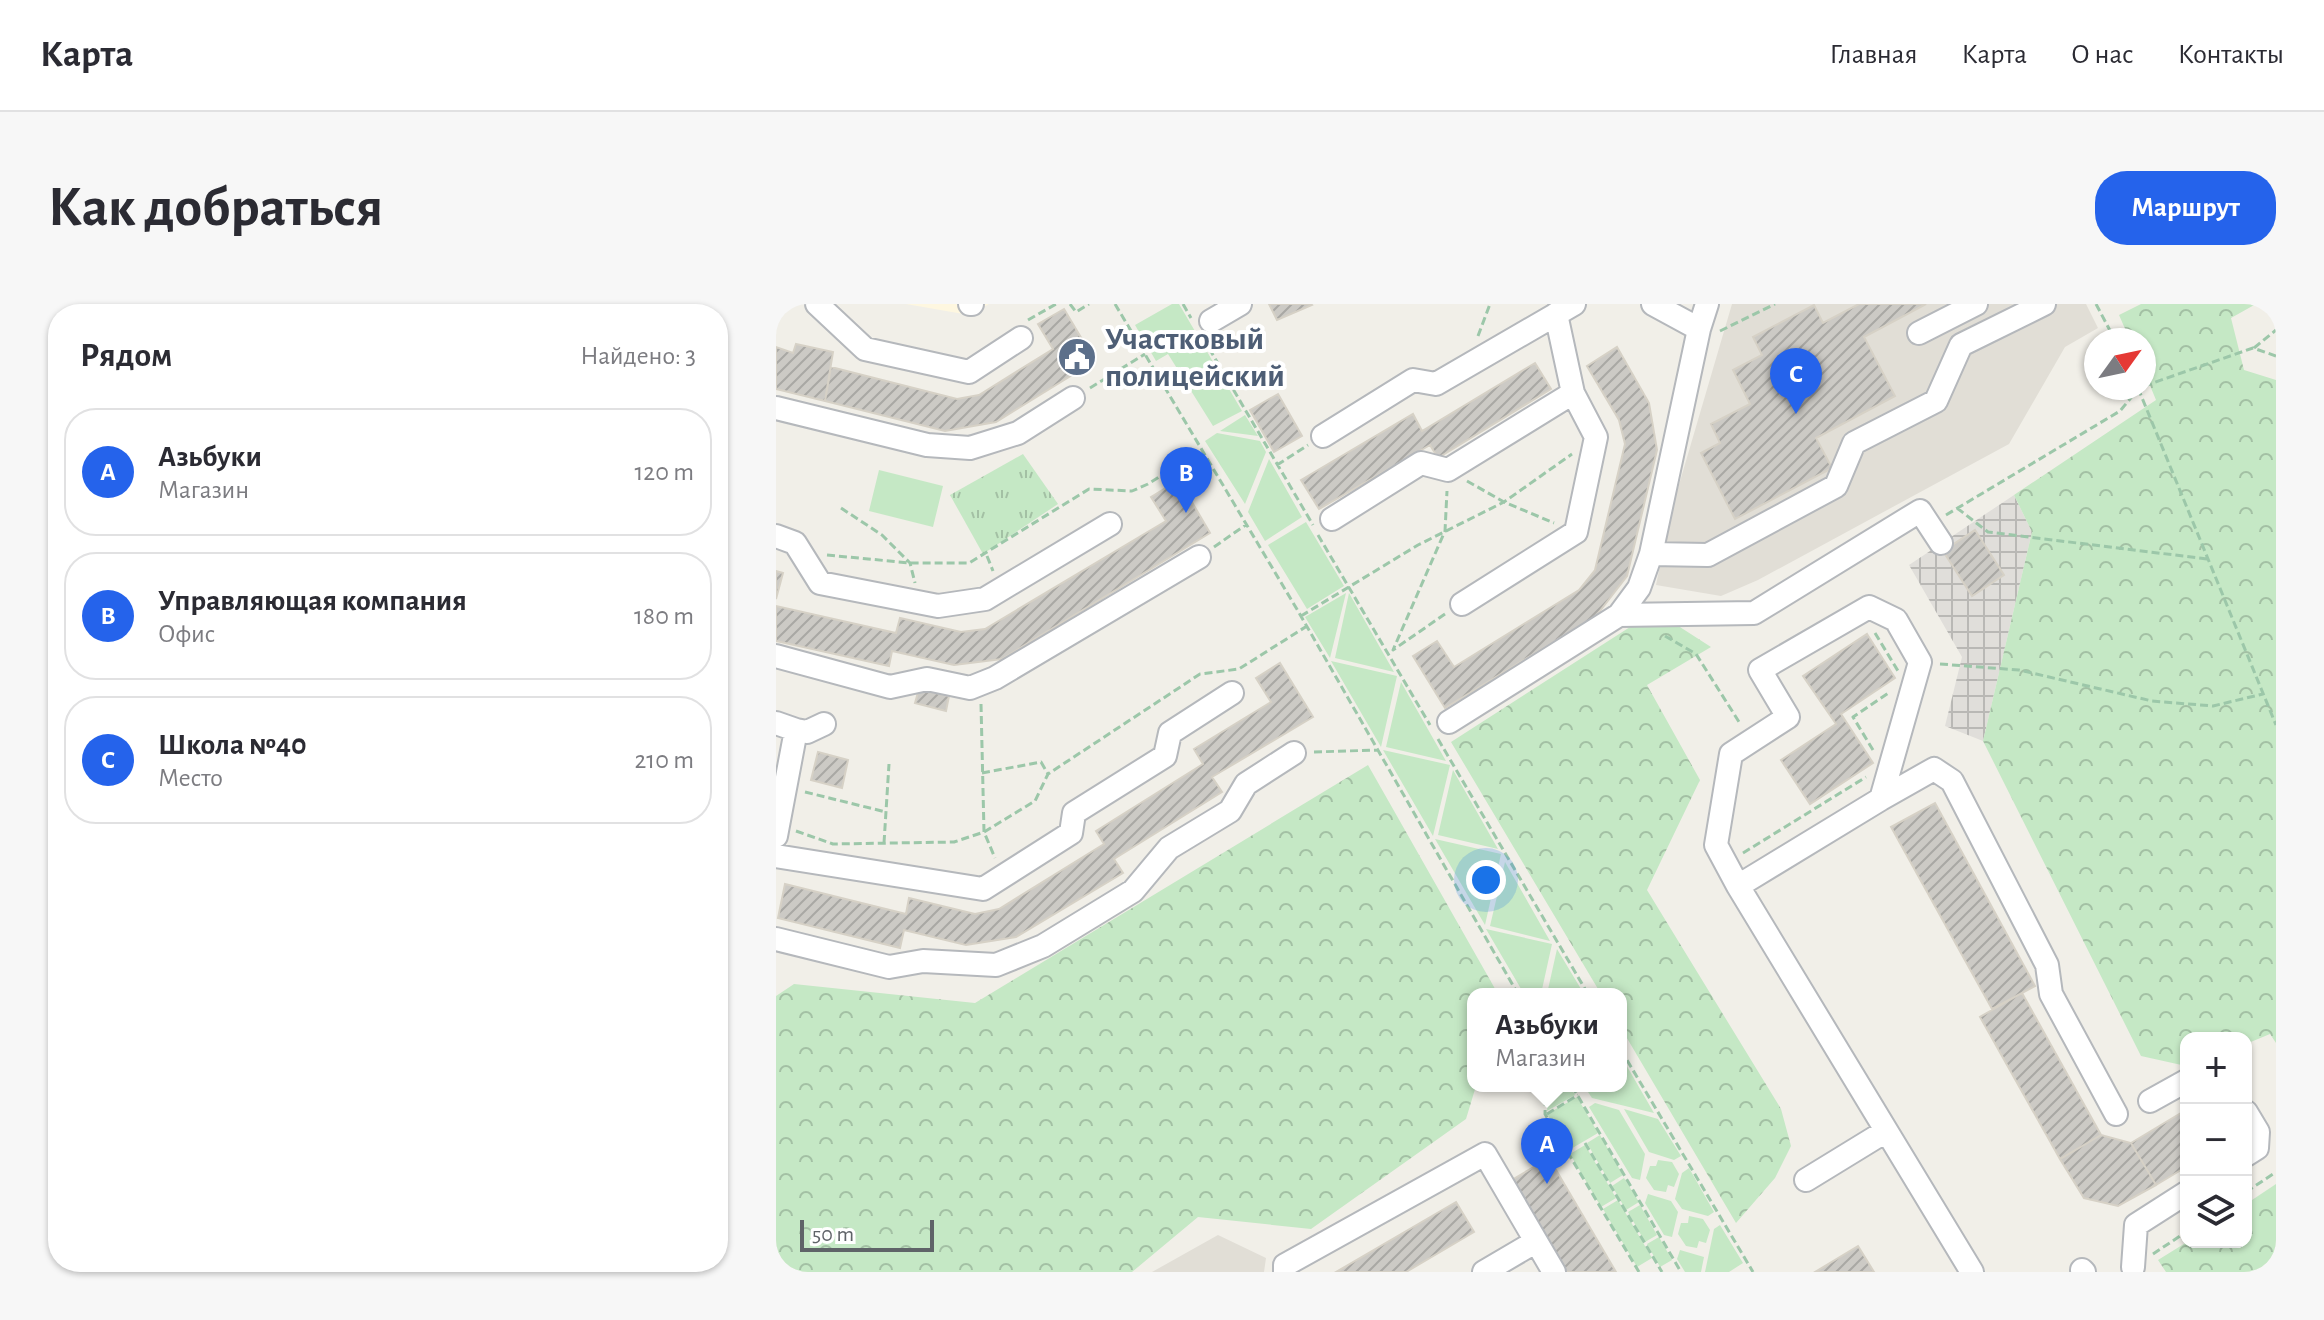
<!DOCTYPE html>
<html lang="ru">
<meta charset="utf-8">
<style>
:root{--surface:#fff;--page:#f7f7f7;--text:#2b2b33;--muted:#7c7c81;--line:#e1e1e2;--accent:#2563eb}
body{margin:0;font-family:"Alegreya Sans",sans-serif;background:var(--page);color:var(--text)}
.controls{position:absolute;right:24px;bottom:24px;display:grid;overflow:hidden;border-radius:16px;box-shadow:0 2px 6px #0004}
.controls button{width:72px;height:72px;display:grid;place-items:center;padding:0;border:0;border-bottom:2px solid var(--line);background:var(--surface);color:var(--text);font:40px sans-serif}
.compass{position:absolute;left:1308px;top:24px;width:72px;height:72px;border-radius:50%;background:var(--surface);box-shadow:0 2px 6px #0004;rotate:57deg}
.scale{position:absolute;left:24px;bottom:20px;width:134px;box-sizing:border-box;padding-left:8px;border:4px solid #5f6368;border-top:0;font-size:22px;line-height:28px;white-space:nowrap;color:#5f6368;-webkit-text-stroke:6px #fff;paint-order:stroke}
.you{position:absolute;left:710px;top:576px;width:28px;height:28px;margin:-20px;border:6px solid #fff;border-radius:50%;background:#1a73e8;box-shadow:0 0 0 12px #1a73e833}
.badge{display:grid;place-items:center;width:52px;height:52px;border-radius:50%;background:var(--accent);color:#fff;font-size:26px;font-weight:700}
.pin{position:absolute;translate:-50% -66px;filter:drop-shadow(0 2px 4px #0008)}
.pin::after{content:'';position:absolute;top:42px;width:28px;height:24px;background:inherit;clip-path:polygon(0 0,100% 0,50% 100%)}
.popup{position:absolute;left:691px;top:684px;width:160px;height:104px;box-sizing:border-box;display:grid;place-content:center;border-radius:16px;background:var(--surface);filter:drop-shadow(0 2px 6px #0005);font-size:26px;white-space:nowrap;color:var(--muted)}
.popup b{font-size:30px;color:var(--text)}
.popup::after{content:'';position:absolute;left:50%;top:100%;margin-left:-16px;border:16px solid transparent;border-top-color:var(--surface)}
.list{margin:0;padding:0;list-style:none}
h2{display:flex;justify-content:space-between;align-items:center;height:104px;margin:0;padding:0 32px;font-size:34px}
h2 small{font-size:26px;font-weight:400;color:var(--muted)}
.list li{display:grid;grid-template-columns:52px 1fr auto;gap:24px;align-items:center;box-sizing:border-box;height:128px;margin:0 16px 16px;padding:0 16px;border:2px solid var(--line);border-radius:32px}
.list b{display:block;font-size:30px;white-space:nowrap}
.list p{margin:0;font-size:26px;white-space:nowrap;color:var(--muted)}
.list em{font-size:26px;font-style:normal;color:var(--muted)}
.icon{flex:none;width:44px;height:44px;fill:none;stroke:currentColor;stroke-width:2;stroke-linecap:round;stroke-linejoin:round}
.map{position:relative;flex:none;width:1500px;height:968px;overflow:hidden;border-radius:32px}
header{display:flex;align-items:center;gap:48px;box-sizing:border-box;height:112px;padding:0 40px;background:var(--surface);border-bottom:2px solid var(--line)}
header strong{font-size:38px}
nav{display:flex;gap:44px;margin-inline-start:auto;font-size:28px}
.intro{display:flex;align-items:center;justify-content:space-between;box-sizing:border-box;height:192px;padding:0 48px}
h1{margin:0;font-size:56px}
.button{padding:20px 36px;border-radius:32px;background:var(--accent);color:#fff;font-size:28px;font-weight:700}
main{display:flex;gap:48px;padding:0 48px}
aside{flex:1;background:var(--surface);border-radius:32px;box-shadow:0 2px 6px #0004}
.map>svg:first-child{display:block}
.commercial{fill:#fef7e0}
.industrial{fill:url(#industrial-grid)}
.education{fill:#e1ded6}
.green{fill:#c5e8c5}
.forest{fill:url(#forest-crowns)}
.park{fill:url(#park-tufts)}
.building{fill:url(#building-hatch);stroke:#d6d1c6;stroke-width:2}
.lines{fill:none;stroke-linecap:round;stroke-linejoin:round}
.minor-casing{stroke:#b5b8bc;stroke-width:26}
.path{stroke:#9cc7a9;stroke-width:3;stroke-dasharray:8 4;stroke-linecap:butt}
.minor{stroke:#fff;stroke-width:22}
.labels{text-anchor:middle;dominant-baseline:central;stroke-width:8;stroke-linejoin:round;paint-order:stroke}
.service-label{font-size:32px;font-weight:bold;fill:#4e5e75;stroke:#fff;text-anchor:start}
</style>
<header>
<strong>Карта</strong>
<nav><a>Главная</a><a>Карта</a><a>О нас</a><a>Контакты</a></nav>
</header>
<div class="intro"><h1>Как добраться</h1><a class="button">Маршрут</a></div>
<main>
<aside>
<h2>Рядом<small>Найдено: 3</small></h2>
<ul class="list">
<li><span class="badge">A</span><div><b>Азьбуки</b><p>Магазин</p></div><em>120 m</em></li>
<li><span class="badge">B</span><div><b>Управляющая компания</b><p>Офис</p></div><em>180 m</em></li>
<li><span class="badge">C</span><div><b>Школа №40</b><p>Место</p></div><em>210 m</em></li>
</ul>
</aside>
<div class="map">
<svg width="1500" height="968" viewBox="0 0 1500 968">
<defs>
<pattern id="industrial-grid" width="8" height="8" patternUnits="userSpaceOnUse" patternTransform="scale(2)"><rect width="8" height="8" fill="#e0deda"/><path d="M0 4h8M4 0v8" fill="none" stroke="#b9b8b5"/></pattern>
<pattern id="forest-crowns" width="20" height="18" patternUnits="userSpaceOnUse" patternTransform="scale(2)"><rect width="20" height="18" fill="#c5e8c5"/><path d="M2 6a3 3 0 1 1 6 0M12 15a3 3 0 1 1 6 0" fill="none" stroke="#a3c0a4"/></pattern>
<pattern id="park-tufts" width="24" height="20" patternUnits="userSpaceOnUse" patternTransform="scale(2)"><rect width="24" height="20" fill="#c5e8c5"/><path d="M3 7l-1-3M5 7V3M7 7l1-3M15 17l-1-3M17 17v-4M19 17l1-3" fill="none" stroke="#a3c0a4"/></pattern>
<pattern id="building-hatch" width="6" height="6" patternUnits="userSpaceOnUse" patternTransform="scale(2)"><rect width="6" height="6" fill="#cccac5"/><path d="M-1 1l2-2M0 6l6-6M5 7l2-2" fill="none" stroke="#a9a8a4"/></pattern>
</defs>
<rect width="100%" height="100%" fill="#f1efe8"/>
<path class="commercial" d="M130,0H213L193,11Z"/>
<path class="industrial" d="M1238,191L1256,228L1207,437L1169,422L1186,353L1133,261Z"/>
<path class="education" d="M956,0H1310L1322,24L1289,43L1233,140L982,276L945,292L880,281L895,208Z
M442,931L490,954L488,968H376Z"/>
<path class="green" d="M396,0H403L466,107L437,122L392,50L380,57L359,21Z
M469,111L482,132L444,127Z
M441,129L484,137L490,148L469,200L429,137Z
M493,155L526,213L489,237L472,208Z
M103,166L167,182L157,223L93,207Z
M530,218L568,282L531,305L492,241Z
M570,289L554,354L529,313Z
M573,289L618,368L559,354Z
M555,357L621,372L605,443Z
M625,378L670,457L610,443Z
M607,446L674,461L657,532Z
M677,466L722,545L662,531Z
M659,535L725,550L709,621Z
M729,558L774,637L714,622Z
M710,625L776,640L765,690H748Z
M781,645L808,690H771Z
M845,752L878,809L816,794L808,782H845Z
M772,782H794L799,791L771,807Z
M801,793L822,829L793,846L771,810Z
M819,799L843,806L869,850L864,876L856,874L813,803Z
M848,805L882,815L905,852L898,856L873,848Z
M824,831L847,871L834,879L811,839Z
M809,841L840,894L825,903L794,850Z
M882,856L896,858L903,870L898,883L892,881L890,888L878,886L870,874L874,862H880Z
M913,864L938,908L932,912L906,905L899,895L906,869Z
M848,874L863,898L850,906L836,882Z
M872,890L895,897L902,908L896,933L888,931L869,899Z
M842,896L876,954L861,963L827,905Z
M864,901L881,931L869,938L852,908Z
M913,912L927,915L934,926L930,939L923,937L921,944L910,942L902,930L905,919H912Z
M944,921L967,959L953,968H929L938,925Z
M883,933L896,956L884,963L871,940Z
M904,946L928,953L925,968H909L901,955Z"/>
<path class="forest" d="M1365,0H1480L1455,14L1468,66L1500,76V739L1494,730L1470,740V734H1410V762L1365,752L1207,437L1256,228L1238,191L1380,96L1368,67V36H1354L1343,11Z
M879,307L935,343L871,381L924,476L871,586L1005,805L1015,842L999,874L960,919L845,724V690H825L675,438Z
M592,461L722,690H697V782H700L690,815L535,925L422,913L356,968H0V692L18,680L199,699Z
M1500,880V968H1390L1382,956L1411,938H1470V900Z"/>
<path class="park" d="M247,150L282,200L207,250L174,191Z"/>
<path class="building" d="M493,0H535L536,1L501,16Z
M1083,0H1150L1088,33L1119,92L1040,134L1056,164L959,215L925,149L944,139L935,120L974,100L957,66L986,51L977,33L1038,1L1047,19Z
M288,5L319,57L220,118L169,127L49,97L55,63L181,95L203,91L277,45L262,20Z
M20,40L57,48L49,97L0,85V43L17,49Z
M841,43L873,99L881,146L851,272L820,312L669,404L637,352L661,337L678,363L803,286L819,266L849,140L843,116L811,62Z
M759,59L775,85L662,154L654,141L543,205L525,176L637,110L646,127Z
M502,90L526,132L498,148L474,106Z
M403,176L434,229L226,355L178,361L116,347L113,362L0,337V302L120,329L124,314L185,328L209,325L390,217L375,193Z
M1199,226L1228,271L1196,292L1167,247Z
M0,267L7,269L0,295Z
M1091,330L1119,374L1065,410L1097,459L1034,500L1005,456L1060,420L1027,372Z
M504,359L537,413L436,473L446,488L338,555L347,569L240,633L190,641L128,626L124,644L2,614L9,580L130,610L133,594L199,610L223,605L328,540L320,527L427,460L418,445L495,398L480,374Z
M143,385L173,392L170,407L139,399Z
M42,448L72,456L66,484L35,476Z
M1159,499L1259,682L1216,705L1115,523Z
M1246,689L1325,831L1284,855L1204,713Z
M1410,806V863L1380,881L1355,839Z
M1325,831L1355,839L1380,881L1342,902L1308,894L1284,855Z
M773,854L840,968H788L734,877Z
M680,898L698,928L630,968H560Z
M1082,942L1098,968H1039Z"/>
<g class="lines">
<defs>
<path id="minor" d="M41,0L89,45L193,68L245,34
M194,0H196
M877,0L923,25
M435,17L464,0
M1143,29L1200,0
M0,104L151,141L194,144L242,129L297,94
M547,132L637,76L660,80L798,0
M556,215L645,159L672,166L797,89
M0,232L19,239L44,279L162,302L209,295L334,220
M875,250L932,251L1060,182L1078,139L1160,97L1185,41L1268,0
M686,300L800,228L820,133L797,89L780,10
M843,311L978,309L1144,207L1165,239
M0,352L114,383L151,375L194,384L219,374L423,253
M673,418L843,311L863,284L875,250L923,25L931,0
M0,419L20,426L0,532
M20,426L31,428L48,420
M1105,495L1158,465L1176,477L1271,661L1275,690L1340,810
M0,552L207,585L295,529L298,509L389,452L394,429L456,389
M962,582L1105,495L1144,358L1120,316L1093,303L984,366L1012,413L955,450L940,541L962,582L1196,968
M0,635L113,663L147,657L220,661L267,642L357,587L393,544L454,507L470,480L518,449
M1374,797L1410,777
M1470,808L1482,828L1481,844L1470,851
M1030,876L1110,827
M1357,963L1360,921L1410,889
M1306,966L1308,968
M509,968V961L709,850L778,968
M708,968L759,938"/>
</defs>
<use href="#minor" class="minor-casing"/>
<path class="path" d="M294,0L300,8L313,0
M339,0L522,307L742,690
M407,0L415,14
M1320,0L1339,36
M252,16L280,0
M944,27L999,0
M702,32L714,0
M427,34L537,221
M1478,44L1500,26
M1368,82L1477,44L1500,52
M314,84L369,50
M1362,84L1500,421
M501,161L532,141
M691,177L728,198L778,219
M65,204L106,231L134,259L139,279
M1181,204L1212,228L1431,255
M1170,211L1344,107L1363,84
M542,231L654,421
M438,243L471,220
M51,251L134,259H193L313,185L356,187L372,180L426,146
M211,252L217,267
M669,310L617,346L669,227L671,187
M525,312L642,241L728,198L796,150
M1099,329L1122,367
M889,332L920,350L965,421
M1164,360L1243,366L1376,397L1437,402L1487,390
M205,400L208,528L219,554
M662,435L812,690
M1097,446L1077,413L1114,388
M538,448L602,446
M206,469L265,458L272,470
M29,488L110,508
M20,527L57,540L178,538L208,528L259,497L272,470L424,370L463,365L531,322
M108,539L113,460
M967,549L1090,473
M845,746L977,968
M770,782L769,810L863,968
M796,782L905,968
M771,810L802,791
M809,839L886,968
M1470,888L1500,868
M1377,950L1410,928"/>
<use href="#minor" class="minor"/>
</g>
<defs>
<symbol id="civic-disc" viewBox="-11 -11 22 22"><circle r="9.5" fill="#5c6f8a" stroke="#fff"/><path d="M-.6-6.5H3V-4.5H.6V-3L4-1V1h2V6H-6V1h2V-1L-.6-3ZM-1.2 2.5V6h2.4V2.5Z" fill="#fff"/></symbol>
</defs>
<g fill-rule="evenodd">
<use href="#civic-disc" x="279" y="31" width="44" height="44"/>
</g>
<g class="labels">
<g class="service-label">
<text x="329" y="35">Участковый<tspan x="329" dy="37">полицейский</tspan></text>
</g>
</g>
</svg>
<div class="controls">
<button>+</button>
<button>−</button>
<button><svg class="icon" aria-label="layers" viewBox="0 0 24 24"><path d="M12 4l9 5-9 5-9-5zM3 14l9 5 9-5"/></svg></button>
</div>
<svg class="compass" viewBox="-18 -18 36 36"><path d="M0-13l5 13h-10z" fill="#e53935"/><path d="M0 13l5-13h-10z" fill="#7c7c81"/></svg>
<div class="scale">50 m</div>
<div class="you"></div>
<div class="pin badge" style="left:771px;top:880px">A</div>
<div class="popup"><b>Азьбуки</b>Магазин</div>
<div class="pin badge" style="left:410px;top:209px">B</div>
<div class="pin badge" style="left:1020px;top:110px">C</div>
</div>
</main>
